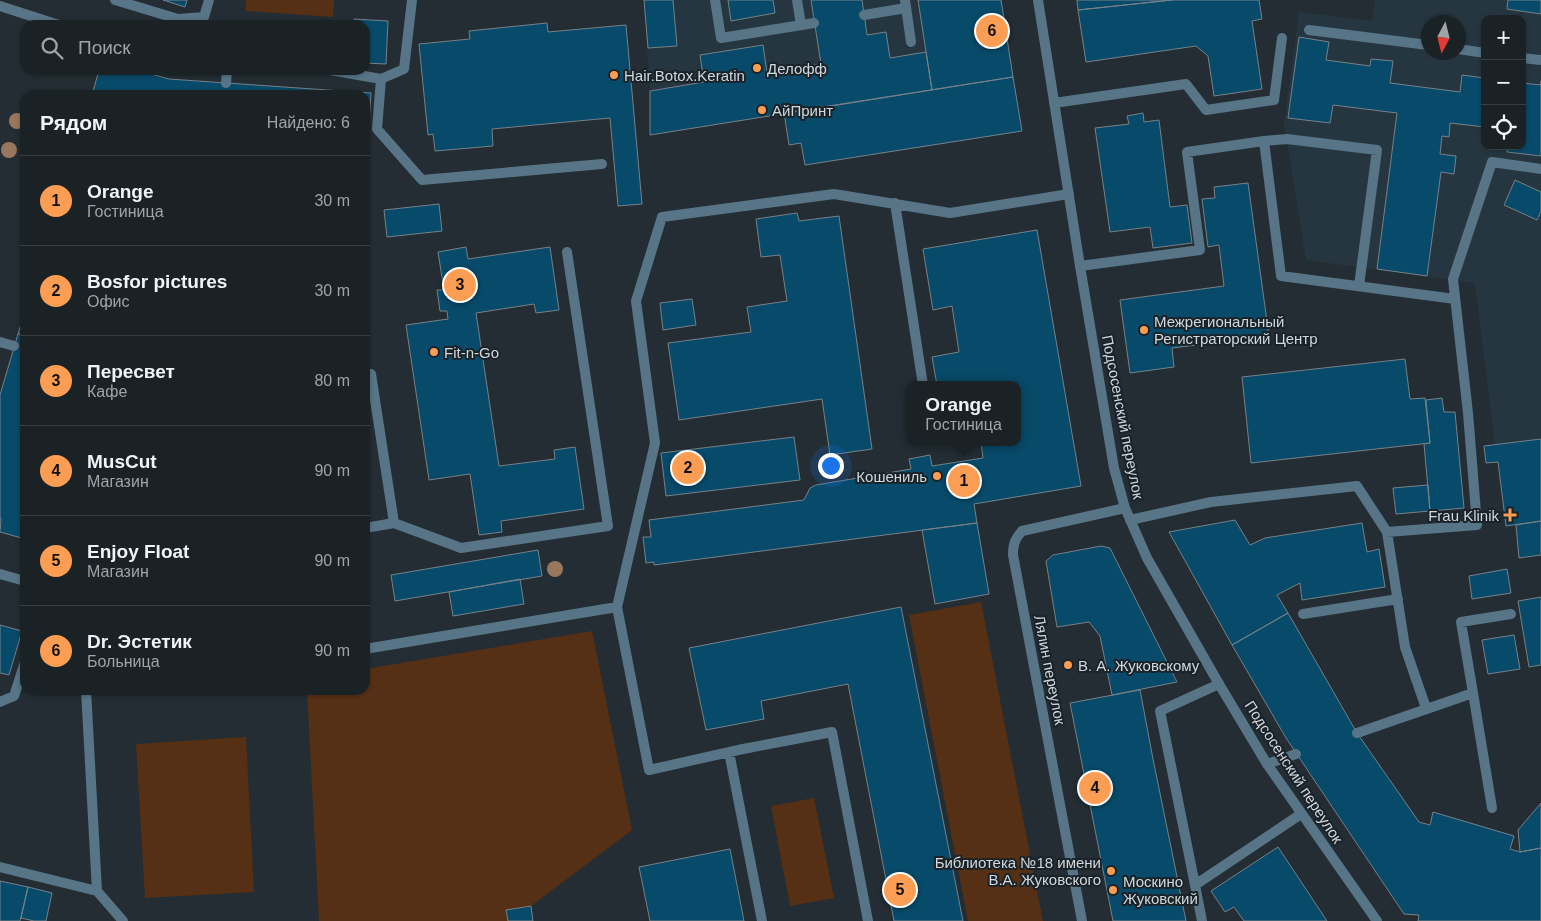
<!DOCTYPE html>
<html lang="ru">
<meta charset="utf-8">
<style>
:root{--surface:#1a2226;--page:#232a2e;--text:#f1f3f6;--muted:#9fa4a7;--line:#383f43;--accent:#fc9d54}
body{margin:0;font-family:Helvetica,sans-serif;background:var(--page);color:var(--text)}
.controls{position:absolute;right:15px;top:15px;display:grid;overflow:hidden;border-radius:10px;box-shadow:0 1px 4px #0004}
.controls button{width:45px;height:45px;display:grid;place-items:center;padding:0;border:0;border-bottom:1px solid var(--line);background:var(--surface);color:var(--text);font:25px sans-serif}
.compass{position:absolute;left:1421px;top:15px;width:45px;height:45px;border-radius:50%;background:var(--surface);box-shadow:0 1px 4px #0004;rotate:187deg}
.you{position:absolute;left:830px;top:465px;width:18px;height:18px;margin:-12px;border:4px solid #fff;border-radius:50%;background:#1a73e8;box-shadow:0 0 0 8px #1a73e833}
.badge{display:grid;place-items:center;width:32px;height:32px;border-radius:50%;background:var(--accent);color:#111;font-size:16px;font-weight:700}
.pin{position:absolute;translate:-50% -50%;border:2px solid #fff;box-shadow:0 1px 5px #0006}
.popup{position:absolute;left:906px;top:381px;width:115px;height:65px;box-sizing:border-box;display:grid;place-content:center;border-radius:10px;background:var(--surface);filter:drop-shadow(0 1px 4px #0005);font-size:16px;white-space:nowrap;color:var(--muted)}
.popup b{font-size:19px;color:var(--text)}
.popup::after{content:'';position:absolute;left:50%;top:100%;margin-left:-10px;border:10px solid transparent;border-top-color:var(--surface)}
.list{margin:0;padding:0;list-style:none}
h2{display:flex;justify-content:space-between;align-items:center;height:65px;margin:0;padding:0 20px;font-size:21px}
h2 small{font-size:16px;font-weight:400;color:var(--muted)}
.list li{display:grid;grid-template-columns:32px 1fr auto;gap:15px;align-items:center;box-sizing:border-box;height:90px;padding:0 20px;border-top:1px solid var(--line)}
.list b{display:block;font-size:19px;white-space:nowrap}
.list p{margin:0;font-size:16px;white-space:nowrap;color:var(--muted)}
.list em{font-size:16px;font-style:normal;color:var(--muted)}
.icon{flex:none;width:28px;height:28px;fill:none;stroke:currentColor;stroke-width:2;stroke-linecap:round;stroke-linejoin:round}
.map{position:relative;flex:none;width:1541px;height:921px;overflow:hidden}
.search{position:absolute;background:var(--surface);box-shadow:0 1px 4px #0004;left:20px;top:20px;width:350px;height:55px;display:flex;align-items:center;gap:12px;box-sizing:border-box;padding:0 18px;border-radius:15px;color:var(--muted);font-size:19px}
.panel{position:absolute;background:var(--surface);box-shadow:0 1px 4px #0004;left:20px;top:90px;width:350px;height:605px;border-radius:15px}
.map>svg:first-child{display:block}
.built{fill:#263641;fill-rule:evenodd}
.green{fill:#553014}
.building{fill:#084a69;stroke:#768189}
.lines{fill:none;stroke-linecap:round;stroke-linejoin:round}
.service{stroke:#577587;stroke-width:10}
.minor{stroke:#577587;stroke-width:10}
.tree{fill:#99775e}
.poi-dot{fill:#fc9d54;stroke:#192329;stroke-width:2}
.labels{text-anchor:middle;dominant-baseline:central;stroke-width:4;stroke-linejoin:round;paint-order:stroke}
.poi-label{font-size:15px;fill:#d1d7db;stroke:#192329;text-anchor:start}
.street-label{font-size:15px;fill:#d1d7db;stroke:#192329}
</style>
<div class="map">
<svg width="1541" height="921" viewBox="0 0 1541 921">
<rect width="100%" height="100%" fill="#232d33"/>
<path class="built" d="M644,0H1001L1022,131L805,165L801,143L789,145L784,113L650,135V91Z
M1375,0H1541V439L1495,445L1475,283L1306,260L1284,123L1299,12L1372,21ZM1485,19H1522V146H1485ZM1428,22H1458V52H1428Z"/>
<path class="green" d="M246,0H334L333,17L246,11Z
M981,602L1043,921H968L909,615Z
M592,631L632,830L531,906L506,910L508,921H319L307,690H365V669Z
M246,737L254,892L145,898L136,744Z
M814,798L834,898L790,906L771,806Z"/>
<path class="building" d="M163,0H187L185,7Z
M644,0H673L677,46L648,48Z
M728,0H773L775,13L731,21Z
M811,0H862L867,35L886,32L890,58L926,52L932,90L650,135V91L704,82L700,55L763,45L767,73L821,64Z
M918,0H1001L1013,77L932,90Z
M1077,0H1172L1078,10Z
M1172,0H1259L1262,19L1252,21L1262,89L1214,96L1208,56L1196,46L1086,62L1078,10Z
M1508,0H1541V14L1507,9Z
M354,19L388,21L386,64L365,63V25H353Z
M547,23L548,32L626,25L642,204L618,206L610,118L492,129L493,146L435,151L433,134L428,135L419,44L470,39L469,31Z
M1299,37L1329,42L1326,60L1370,66L1371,59L1393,61L1390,83L1460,92L1462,75L1485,78V127L1450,123L1449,137L1442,136L1440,154L1456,156L1454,174L1441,172L1427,276L1377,269L1397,113L1333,105L1330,123L1288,118Z
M99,70H137L169,79L371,93L369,124H365V95H92Z
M1013,77L1022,131L805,165L801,143L789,145L784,113Z
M1541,81V156L1507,152L1508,146H1522V83L1541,85Z
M1143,113L1144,122L1159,120L1170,207L1187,205L1192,243L1153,248L1150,227L1110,232L1095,128L1129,124L1127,116Z
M1515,180L1541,192V211L1537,220L1504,205Z
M1248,183L1269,336L1172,348L1174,367L1130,373L1120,300L1224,286L1219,245L1208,247L1202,199L1215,198L1214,187Z
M439,204L442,231L387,237L384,210Z
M797,213L799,221L839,216L872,449L830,455L822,399L679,420L668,343L751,332L747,307L787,301L780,255L761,257L756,219Z
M1037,230L1081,486L974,504L977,523L654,565V562L646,563L643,537H651L649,520L804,500L810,488L816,485L911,469L909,459L930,455L932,466L983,458L981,442H1018V385H937L932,357L959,352L952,306L933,310L923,249Z
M466,247L468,259L550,247L559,310L536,313L534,304L476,313L499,466L555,459L554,450L575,447L584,509L501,521L502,532L479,535L470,474L429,480L406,325L448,319L447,311H440L437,290H444L438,252Z
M692,299L696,325L663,330L660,303Z
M25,310V333L18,334Z
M25,333V539L0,532L1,518H0V395L18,334Z
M1405,359L1410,399L1425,398L1430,443L1251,463L1242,377Z
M1442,398L1444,412H1455L1464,508L1430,511L1424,444L1430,443L1426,400Z
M794,437L800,480L666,496L661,453Z
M1541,439V521L1506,526L1498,462L1486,463L1484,446Z
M1428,485L1430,511L1396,514L1393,488Z
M1235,520L1250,545L1265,538L1362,523L1367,552L1379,549L1385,587L1302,600L1300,583L1277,595L1288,613L1232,645L1169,532Z
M1541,521V555L1519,558L1516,525Z
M977,523L989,594L935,604L922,530Z
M1101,546L1110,548L1177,682L1112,695L1100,636L1089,622L1057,627L1046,561L1053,555Z
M538,550L542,576L395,601L391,575Z
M1507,569L1511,593L1472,599L1469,576Z
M520,579L524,604L453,616L449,592Z
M1541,597V665L1529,667L1518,601Z
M901,607L963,921H894L848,684L761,701L764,719L706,730L689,648Z
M1288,613L1357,733L1419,822L1430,825L1433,812L1514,836L1510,849L1520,852L1541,848V921H1418L1419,915L1404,914L1286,738L1232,645Z
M0,625L22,631L9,675L0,673Z
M1514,635L1520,669L1488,674L1482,640Z
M1140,690L1153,759L1186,921H1113L1070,703Z
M1541,803V848L1520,852L1518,830Z
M1278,847L1327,921H1244L1234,907L1225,912L1211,891Z
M730,849L744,921H650L639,867Z
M0,881L28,887L20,921H0Z
M28,887L52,893L46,921H34L21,918Z
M531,906L533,921H508L506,910Z"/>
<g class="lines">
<path class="service" d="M115,0L178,19L204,17L209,0
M715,0L721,38L814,23
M797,0L801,25
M905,0L911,42
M0,6L59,25
M864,15L906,8
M1309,30L1428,45
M1458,49L1485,53
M1522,58L1541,60
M330,70L381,79L377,129L422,180L602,164
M381,79L404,69L412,0
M226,83L227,70
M1054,103L1186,84L1206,110L1274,100L1282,38
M1264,141L1287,139L1377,150L1359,286
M895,203L923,385
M1080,266L1200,250L1187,152L1264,141L1281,276L1455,299
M0,342L14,346
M1130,520L1211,502L1357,486L1387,532L1477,525L1468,413L1453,279L1492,162L1541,169
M394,523L461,548L608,526L567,252
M365,528L394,523L371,374
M1387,532L1405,647L1426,708
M0,574L25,581
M617,607L655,443L636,301L662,217L834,194L950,213L1069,194
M1303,614L1398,599
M365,649L617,607L649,770L743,749L832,732L868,921
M86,690L97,891L123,921
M1473,693L1492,808
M0,702L14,696L25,662
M1357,733L1473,693L1461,622L1511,614
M729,752L762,921
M1267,764L1296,754
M0,867L97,891
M1195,885L1160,711L1219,684
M1202,921L1195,885L1301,814"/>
<path class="minor" d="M1038,0L1080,266L1114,468L1125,508L1147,558L1219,684L1267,764L1377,921
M1082,921L1013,555C1013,544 1015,539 1022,531L1125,508"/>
</g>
<g class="tree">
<circle cx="17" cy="121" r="8"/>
<circle cx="9" cy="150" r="8"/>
<circle cx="555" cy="569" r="8"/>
</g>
<g class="poi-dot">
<circle cx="757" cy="68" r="5"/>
<circle cx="614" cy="75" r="5"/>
<circle cx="762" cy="110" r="5"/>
<circle cx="1144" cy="330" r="5"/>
<circle cx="434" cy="352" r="5"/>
<circle cx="937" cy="476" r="5"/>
<path d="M1507.5 507.5h5v5h5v5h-5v5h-5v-5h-5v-5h5z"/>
<circle cx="1068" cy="665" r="5"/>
<circle cx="1111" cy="871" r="5"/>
<circle cx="1113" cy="890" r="5"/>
</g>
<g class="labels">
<g class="poi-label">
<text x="767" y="68">Делофф</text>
<text x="624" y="75">Hair.Botox.Keratin</text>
<text x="772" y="110">АйПринт</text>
<text x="1154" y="321">Межрегиональный<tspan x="1154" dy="17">Регистраторский Центр</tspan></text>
<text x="444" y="352">Fit-n-Go</text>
<text x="927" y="476" text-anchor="end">Кошениль</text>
<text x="1499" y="515" text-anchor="end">Frau Klinik</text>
<text x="1078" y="665">В. А. Жуковскому</text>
<text x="1101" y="862" text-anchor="end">Библиотека №18 имени<tspan x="1101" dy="17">В.А. Жуковского</tspan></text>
<text x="1123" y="881">Москино<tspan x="1123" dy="17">Жуковский</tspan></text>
</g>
<g class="street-label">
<text transform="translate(1123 417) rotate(79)">Подсосенский переулок</text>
<text transform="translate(1050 670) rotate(79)">Лялин переулок</text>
<text transform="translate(1294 772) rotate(57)">Подсосенский переулок</text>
</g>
</g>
</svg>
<div class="controls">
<button>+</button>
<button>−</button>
<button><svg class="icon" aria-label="locate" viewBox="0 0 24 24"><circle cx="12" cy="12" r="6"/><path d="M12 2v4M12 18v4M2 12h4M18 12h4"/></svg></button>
</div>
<svg class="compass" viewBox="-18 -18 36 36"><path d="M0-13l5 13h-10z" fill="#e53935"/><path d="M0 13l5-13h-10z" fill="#9fa4a7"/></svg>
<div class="you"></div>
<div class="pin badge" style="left:964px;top:481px">1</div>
<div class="popup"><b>Orange</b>Гостиница</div>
<div class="pin badge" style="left:688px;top:468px">2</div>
<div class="pin badge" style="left:460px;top:285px">3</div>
<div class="pin badge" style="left:1095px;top:788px">4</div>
<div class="pin badge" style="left:900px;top:890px">5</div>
<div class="pin badge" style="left:992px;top:31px">6</div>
<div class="search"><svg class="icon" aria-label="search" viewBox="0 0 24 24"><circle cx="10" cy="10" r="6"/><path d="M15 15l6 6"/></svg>Поиск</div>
<section class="panel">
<h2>Рядом<small>Найдено: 6</small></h2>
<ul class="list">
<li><span class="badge">1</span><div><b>Orange</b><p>Гостиница</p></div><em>30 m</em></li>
<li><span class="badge">2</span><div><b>Bosfor pictures</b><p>Офис</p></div><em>30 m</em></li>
<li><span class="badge">3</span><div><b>Пересвет</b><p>Кафе</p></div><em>80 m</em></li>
<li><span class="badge">4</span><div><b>MusCut</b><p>Магазин</p></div><em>90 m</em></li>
<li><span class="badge">5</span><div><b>Enjoy Float</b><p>Магазин</p></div><em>90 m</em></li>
<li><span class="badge">6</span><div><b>Dr. Эстетик</b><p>Больница</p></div><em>90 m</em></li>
</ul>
</section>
</div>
